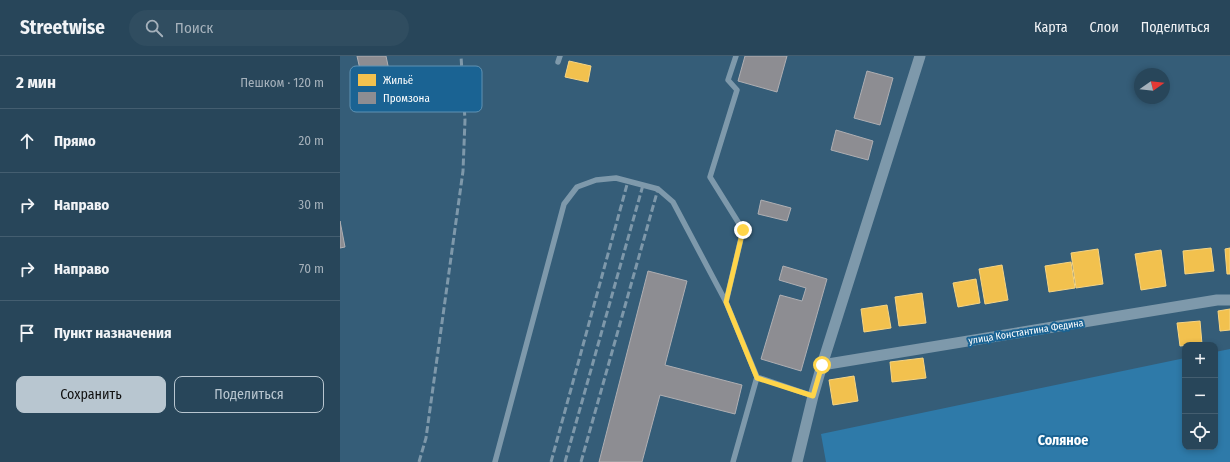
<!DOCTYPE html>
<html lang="ru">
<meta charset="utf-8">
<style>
:root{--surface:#28465a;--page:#304d60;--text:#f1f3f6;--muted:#a5b1bb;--line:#445e70;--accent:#b8c6d0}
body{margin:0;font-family:"Fira Sans Condensed",sans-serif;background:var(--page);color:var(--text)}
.controls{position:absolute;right:12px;bottom:12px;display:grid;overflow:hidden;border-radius:8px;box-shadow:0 2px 6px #0003}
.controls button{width:36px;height:36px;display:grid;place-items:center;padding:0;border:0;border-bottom:1px solid var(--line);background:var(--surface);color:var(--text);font:20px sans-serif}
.compass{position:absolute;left:794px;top:12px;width:36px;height:36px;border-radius:50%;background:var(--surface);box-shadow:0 2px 6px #0003;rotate:76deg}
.stop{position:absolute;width:12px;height:12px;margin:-9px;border:3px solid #ffd54a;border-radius:50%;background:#fff}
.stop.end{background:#ffd54a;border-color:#fff;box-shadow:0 1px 4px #0008}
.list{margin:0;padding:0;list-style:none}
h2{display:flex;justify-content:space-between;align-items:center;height:52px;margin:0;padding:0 16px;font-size:17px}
h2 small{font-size:13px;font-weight:400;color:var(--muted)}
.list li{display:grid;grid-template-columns:26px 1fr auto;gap:12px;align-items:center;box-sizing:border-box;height:64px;padding:0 16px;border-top:1px solid var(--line)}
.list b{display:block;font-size:15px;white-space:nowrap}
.list em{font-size:13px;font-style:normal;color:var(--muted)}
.actions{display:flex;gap:8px;padding:12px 16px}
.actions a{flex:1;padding:9px 0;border:1px solid var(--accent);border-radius:8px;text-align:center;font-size:14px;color:var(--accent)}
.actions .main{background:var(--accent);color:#111}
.icon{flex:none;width:22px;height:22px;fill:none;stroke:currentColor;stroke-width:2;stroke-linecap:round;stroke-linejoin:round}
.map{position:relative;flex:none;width:890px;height:406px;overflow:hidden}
header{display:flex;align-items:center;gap:24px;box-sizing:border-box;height:56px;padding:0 20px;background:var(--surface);border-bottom:1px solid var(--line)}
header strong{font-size:19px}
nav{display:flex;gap:22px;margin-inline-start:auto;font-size:14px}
.search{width:280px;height:36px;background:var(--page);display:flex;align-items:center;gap:10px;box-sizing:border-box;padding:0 14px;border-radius:22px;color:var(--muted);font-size:15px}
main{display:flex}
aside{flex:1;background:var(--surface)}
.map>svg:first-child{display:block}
.green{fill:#2e7aa9}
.homes{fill:#f2c14e;stroke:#f6d483}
.industry{fill:#8d8d92;stroke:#afafb3}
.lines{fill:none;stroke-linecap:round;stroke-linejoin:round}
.service{stroke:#7e99ab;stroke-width:5.5}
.minor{stroke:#7e99ab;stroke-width:11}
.rail{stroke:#7e98aa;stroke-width:3;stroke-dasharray:7 3;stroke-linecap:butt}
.route{stroke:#ffd54a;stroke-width:5}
.labels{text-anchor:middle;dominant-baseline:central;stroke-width:4;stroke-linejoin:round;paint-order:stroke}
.street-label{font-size:10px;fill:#fff;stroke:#1a6393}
.district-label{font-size:14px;font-weight:bold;fill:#fff;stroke:#1a6393}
.key{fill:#1a6393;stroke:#5f92b3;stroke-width:1}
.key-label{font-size:11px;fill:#fff}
</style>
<header>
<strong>Streetwise</strong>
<div class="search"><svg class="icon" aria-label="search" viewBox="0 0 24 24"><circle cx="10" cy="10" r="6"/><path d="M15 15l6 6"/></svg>Поиск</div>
<nav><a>Карта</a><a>Слои</a><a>Поделиться</a></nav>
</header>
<main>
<aside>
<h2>2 мин<small>Пешком · 120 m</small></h2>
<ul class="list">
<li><svg class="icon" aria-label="ahead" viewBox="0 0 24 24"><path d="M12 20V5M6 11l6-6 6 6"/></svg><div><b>Прямо</b></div><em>20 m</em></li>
<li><svg class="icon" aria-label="right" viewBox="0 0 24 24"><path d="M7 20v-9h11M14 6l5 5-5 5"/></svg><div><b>Направо</b></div><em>30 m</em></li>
<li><svg class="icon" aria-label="right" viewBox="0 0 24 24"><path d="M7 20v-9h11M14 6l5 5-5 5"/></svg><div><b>Направо</b></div><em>70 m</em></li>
<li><svg class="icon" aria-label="arrive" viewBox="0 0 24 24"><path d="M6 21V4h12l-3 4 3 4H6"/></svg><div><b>Пункт назначения</b></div></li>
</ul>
<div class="actions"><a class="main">Сохранить</a><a>Поделиться</a></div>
</aside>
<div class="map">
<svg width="890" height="406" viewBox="0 0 890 406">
<rect width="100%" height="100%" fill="#355d78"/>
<path class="green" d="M890,293V406H486L481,378L845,302V391H875V296Z"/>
<path class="homes" d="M229,5L251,10L248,26L225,21Z
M871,192L874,215L845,218L843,195Z
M890,192V218H887L885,193Z
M758,193L763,228L736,232L731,197Z
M821,194L826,230L801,234L795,198Z
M731,206L735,232L709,236L705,210Z
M662,209L668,244L645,248L639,213Z
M636,223L640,247L618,251L613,227Z
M582,237L586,267L559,270L555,241Z
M547,249L551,272L524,276L521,253Z
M890,253V274L880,275L878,255Z
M860,265L862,288L840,290L837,267Z
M583,302L586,322L552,326L550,306Z
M514,320L518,345L493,349L489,324Z"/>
<path class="industry" d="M17,0H46L56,48L29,54Z
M405,0H447L437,36L398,25Z
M527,15L553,22L540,69L514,62Z
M496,74L533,85L528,104L491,94Z
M421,144L451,152L447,165L418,158Z
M0,165L5,191L0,192Z
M443,210L487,223L461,315L421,303L440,239L462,245L466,232L439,224Z
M308,215L347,225L325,309L402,329L395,358L320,339L302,406H259Z"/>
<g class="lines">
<path class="service" d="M218,6L220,0
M386,246L403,174L370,121L397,34L388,24L396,0
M155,406L224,148L237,131L256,124L276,122L318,133L333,146L386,246L417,321L473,340
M393,406L417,321"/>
<path class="minor" d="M482,309L877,244H890
M457,406L473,340L482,309L580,0"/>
<path class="rail" d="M79,406L86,382L123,115L125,64L121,0
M211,406L288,125
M225,406L303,129
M241,406L318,133"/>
</g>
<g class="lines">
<path class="route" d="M403,174L386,246L417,322L473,340L482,309"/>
</g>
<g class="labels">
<g class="street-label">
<text transform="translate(686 276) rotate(-9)">улица Константина Федина</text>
</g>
<g class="district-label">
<text x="723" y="384">Соляное</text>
</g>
</g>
<rect x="10" y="10" width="132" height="46" rx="6" class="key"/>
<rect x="18" y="18" width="18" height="12" fill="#f2c14e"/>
<rect x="18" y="36" width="18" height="12" fill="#8d8d92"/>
<g class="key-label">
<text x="43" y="28">Жильё</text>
<text x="43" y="46">Промзона</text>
</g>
</svg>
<div class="controls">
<button>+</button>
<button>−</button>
<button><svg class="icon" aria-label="locate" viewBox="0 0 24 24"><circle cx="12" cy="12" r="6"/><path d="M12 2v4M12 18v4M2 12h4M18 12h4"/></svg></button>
</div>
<svg class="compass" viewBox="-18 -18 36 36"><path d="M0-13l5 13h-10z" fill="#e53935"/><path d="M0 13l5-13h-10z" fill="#a5b1bb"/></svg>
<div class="stop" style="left:482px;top:309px"></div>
<div class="stop end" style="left:403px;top:174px"></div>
</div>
</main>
